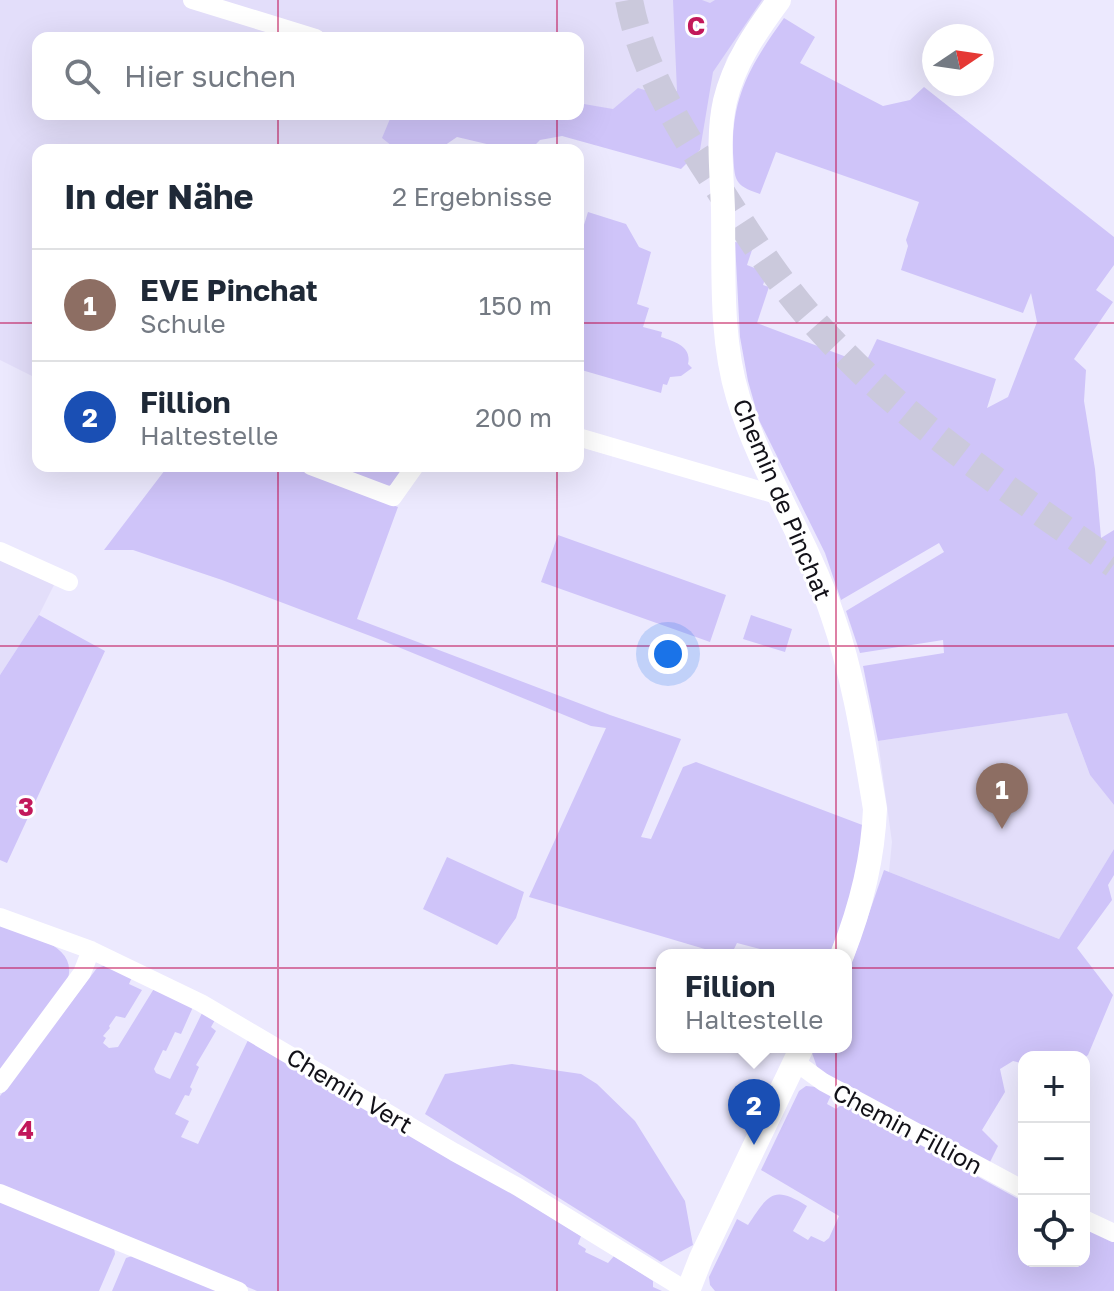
<!DOCTYPE html>
<html lang="de">
<meta charset="utf-8">
<style>
:root{--surface:#fff;--page:#f6f6f7;--text:#1f2937;--muted:#747a83;--line:#e0e1e3;--accent:#835fda}
body{margin:0;font-family:"Golos Text",sans-serif;background:var(--page);color:var(--text)}
.controls{position:absolute;right:24px;bottom:24px;display:grid;overflow:hidden;border-radius:16px;box-shadow:0 8px 32px #0002}
.controls button{width:72px;height:72px;display:grid;place-items:center;padding:0;border:0;border-bottom:2px solid var(--line);background:var(--surface);color:var(--text);font:40px sans-serif}
.compass{position:absolute;left:922px;top:24px;width:72px;height:72px;border-radius:50%;background:var(--surface);box-shadow:0 8px 32px #0002;rotate:77deg}
.you{position:absolute;left:668px;top:654px;width:28px;height:28px;margin:-20px;border:6px solid #fff;border-radius:50%;background:#1a73e8;box-shadow:0 0 0 12px #1a73e833}
.badge{display:grid;place-items:center;width:52px;height:52px;border-radius:50%;background:var(--accent);color:#fff;font-size:26px;font-weight:700}
.pin{position:absolute;translate:-50% -66px;filter:drop-shadow(0 2px 4px #0008)}
.pin::after{content:'';position:absolute;top:42px;width:28px;height:24px;background:inherit;clip-path:polygon(0 0,100% 0,50% 100%)}
.popup{position:absolute;left:656px;top:949px;width:196px;height:104px;box-sizing:border-box;display:grid;place-content:center;border-radius:16px;background:var(--surface);filter:drop-shadow(0 2px 6px #0005);font-size:26px;white-space:nowrap;color:var(--muted)}
.popup b{font-size:30px;color:var(--text)}
.popup::after{content:'';position:absolute;left:50%;top:100%;margin-left:-16px;border:16px solid transparent;border-top-color:var(--surface)}
.list{margin:0;padding:0;list-style:none}
h2{display:flex;justify-content:space-between;align-items:center;height:104px;margin:0;padding:0 32px;font-size:34px}
h2 small{font-size:26px;font-weight:400;color:var(--muted)}
.list li{display:grid;grid-template-columns:52px 1fr auto;gap:24px;align-items:center;box-sizing:border-box;height:112px;padding:0 32px;border-top:2px solid var(--line)}
.list b{display:block;font-size:30px;white-space:nowrap}
.list p{margin:0;font-size:26px;white-space:nowrap;color:var(--muted)}
.list em{font-size:26px;font-style:normal;color:var(--muted)}
.icon{flex:none;width:44px;height:44px;fill:none;stroke:currentColor;stroke-width:2;stroke-linecap:round;stroke-linejoin:round}
.map{position:relative;flex:none;width:1114px;height:1291px;overflow:hidden}
.search{position:absolute;background:var(--surface);box-shadow:0 8px 32px #0002;left:32px;top:32px;width:552px;height:88px;display:flex;align-items:center;gap:20px;box-sizing:border-box;padding:0 28px;border-radius:16px;color:var(--muted);font-size:30px}
.panel{position:absolute;background:var(--surface);box-shadow:0 8px 32px #0002;left:32px;top:144px;width:552px;height:328px;border-radius:16px}
.map>svg:first-child{display:block}
.built{fill:#e3defa}
.green{fill:#cfc4f9}
.lines{fill:none;stroke-linecap:round;stroke-linejoin:round}
.primary-tunnel{stroke:#cbc9dc;stroke-width:28;stroke-dasharray:28 14;stroke-linecap:butt}
.street{stroke:#fff;stroke-width:18}
.secondary{stroke:#fff;stroke-width:24}
.grid{fill:none;stroke:#c2185b;stroke-width:2;stroke-opacity:0.55}
.labels{text-anchor:middle;dominant-baseline:central;stroke-width:6;stroke-linejoin:round;paint-order:stroke}
.street-label{font-size:24px;fill:#121118;stroke:#fff}
.grid-label{font-size:26px;text-anchor:middle;font-weight:bold;fill:#c2185b;stroke:#fff;stroke-width:6;stroke-linejoin:round;paint-order:stroke}
</style>
<div class="map">
<svg width="1114" height="1291" viewBox="0 0 1114 1291">
<rect width="100%" height="100%" fill="#ece9fe"/>
<path class="built" d="M0,0H765L727,58L713,101L711,149L694,150L578,114V38H38V114H432L409,150H38V379L0,360Z
M0,556L56,581L39,615L0,675Z
M1067,713L1090,775L1114,805V849L1059,939L889,872L892,842L878,741Z"/>
<path class="green" d="M673,0H702L710,3L715,0H762L713,72L700,150L681,169L562,136L540,140L530,150H512L457,137L438,150H397L382,138L392,114H578V103L613,109L638,88L664,96L677,91Z
M784,18L815,37L800,63L883,106L910,100L924,87L1114,237V265L1096,290L1113,302L1074,359L1086,370L1084,401L1095,469L1101,538L1114,530V805L1090,775L1067,713L878,741L863,666L944,653L943,640L860,653L846,611L944,552L939,543L841,600L825,553L759,420L748,381L740,337L735,242L754,244L747,265L767,273L763,285L769,287L757,323L865,364L877,339L996,379L987,408L1008,397L1037,322L1031,293L1023,313L901,270L908,246L906,240L919,202L776,152L760,194C733,185 735,180 733,153C731,96 752,63 784,18Z
M588,212L626,224L639,247L651,252L637,304L649,308L643,327L662,332L661,337C676,342 692,347 688,364L692,368L681,376L670,377L667,385L663,384L661,393L578,369V244Z
M168,466H288L398,507L357,619L610,715L681,739L641,837L651,839L683,767L696,762L865,826L862,866L831,955H783L737,943L731,955H725L529,897L606,728L591,726L381,640L222,580L133,550H104Z
M339,466H407L394,484L388,486L345,472Z
M558,535L726,595L710,642L541,582Z
M39,615L105,651L7,863L0,860V675Z
M751,615L792,629L785,652L743,639Z
M1114,849V875L1108,885L1112,900L1077,948L1113,995L1088,1055L1084,1058L1024,1057V1064L1013,1061L1000,1069L1005,1092L982,1130L998,1146L989,1164L818,1070L812,1053L815,1047H846V980L884,870L1059,939Z
M447,857L524,892L516,918L497,945L423,909Z
M0,925C25,934 81,944 67,981L0,1071Z
M110,964L133,975L129,984L142,990L125,1018L116,1016L109,1026L110,1028L103,1036L106,1038L103,1043L109,1048L118,1047L155,987L193,1007L181,1034L175,1032L166,1051L163,1050L154,1069L156,1073L170,1079L202,1013L215,1020L211,1027L216,1031L196,1065L199,1067L190,1087L192,1089L189,1096L185,1095L175,1114L189,1121L181,1137L198,1144L249,1038L488,1178L581,1236L578,1244L586,1249L585,1252L608,1263L614,1256L653,1281V1287L662,1291H257L0,1185V1096L97,968Z
M512,1064L581,1074L597,1084L635,1121L685,1201L693,1245L661,1262L425,1114L445,1074Z
M806,1086L816,1087L831,1095L827,1104L836,1109L844,1103L1024,1202V1261H1084V1227L1114,1240V1291H715L710,1285L709,1277L737,1219L748,1225C769,1194 773,1185 807,1206L793,1231L808,1240L811,1236L824,1242L829,1238L839,1216L761,1170L799,1091Z
M0,1201L114,1248L115,1254L99,1291H0Z
M132,1256L217,1291H112L126,1258Z"/>
<g class="lines">
<path class="primary-tunnel" d="M629,0C641,64 675,121 710,175C741,223 771,272 808,315C894,415 1007,488 1114,564"/>
<path class="street" d="M192,0L316,38
M578,437L780,496
M311,466L393,497L415,466
M0,551L69,582
M0,917L91,950L201,1003L454,1152L518,1187L687,1291
M794,1061L823,1082L1024,1190
M0,1084L82,973L91,950
M0,1193L239,1291
M1084,1219L1114,1233"/>
<path class="secondary" d="M779,0C756,31 734,63 725,101C717,136 722,174 723,210C724,271 720,338 738,397C761,473 807,539 832,614C854,677 864,743 875,809C873,861 861,907 842,955
M688,1291L701,1258L802,1047"/>
</g>
<path class="grid" d="M278,0V38M557,0V38M836,0V1291M278,114V150M557,114V150M0,323H38M578,323H1114M278,466V1291M557,466V1291M0,646H1114M0,968H1114"/>
<g class="labels">
<g class="street-label">
<text transform="translate(783 499) rotate(67)">Chemin de Pinchat</text>
<text transform="translate(350 1090) rotate(31)">Chemin Vert</text>
<text transform="translate(908 1128) rotate(28)">Chemin Fillion</text>
</g>
</g>
<g class="grid-label">
<text x="696" y="35">C</text>
<text x="26" y="816">3</text>
<text x="26" y="1139">4</text>
</g>
</svg>
<div class="controls">
<button>+</button>
<button>−</button>
<button><svg class="icon" aria-label="locate" viewBox="0 0 24 24"><circle cx="12" cy="12" r="6"/><path d="M12 2v4M12 18v4M2 12h4M18 12h4"/></svg></button>
</div>
<svg class="compass" viewBox="-18 -18 36 36"><path d="M0-13l5 13h-10z" fill="#e53935"/><path d="M0 13l5-13h-10z" fill="#747a83"/></svg>
<div class="you"></div>
<div class="pin badge" style="left:1002px;top:829px;background:#8d6e63">1</div>
<div class="pin badge" style="left:754px;top:1145px;background:#1a4fb4">2</div>
<div class="popup"><b>Fillion</b>Haltestelle</div>
<div class="search"><svg class="icon" aria-label="search" viewBox="0 0 24 24"><circle cx="10" cy="10" r="6"/><path d="M15 15l6 6"/></svg>Hier suchen</div>
<section class="panel">
<h2>In der Nähe<small>2 Ergebnisse</small></h2>
<ul class="list">
<li><span class="badge" style="background:#8d6e63">1</span><div><b>EVE Pinchat</b><p>Schule</p></div><em>150 m</em></li>
<li><span class="badge" style="background:#1a4fb4">2</span><div><b>Fillion</b><p>Haltestelle</p></div><em>200 m</em></li>
</ul>
</section>
</div>
